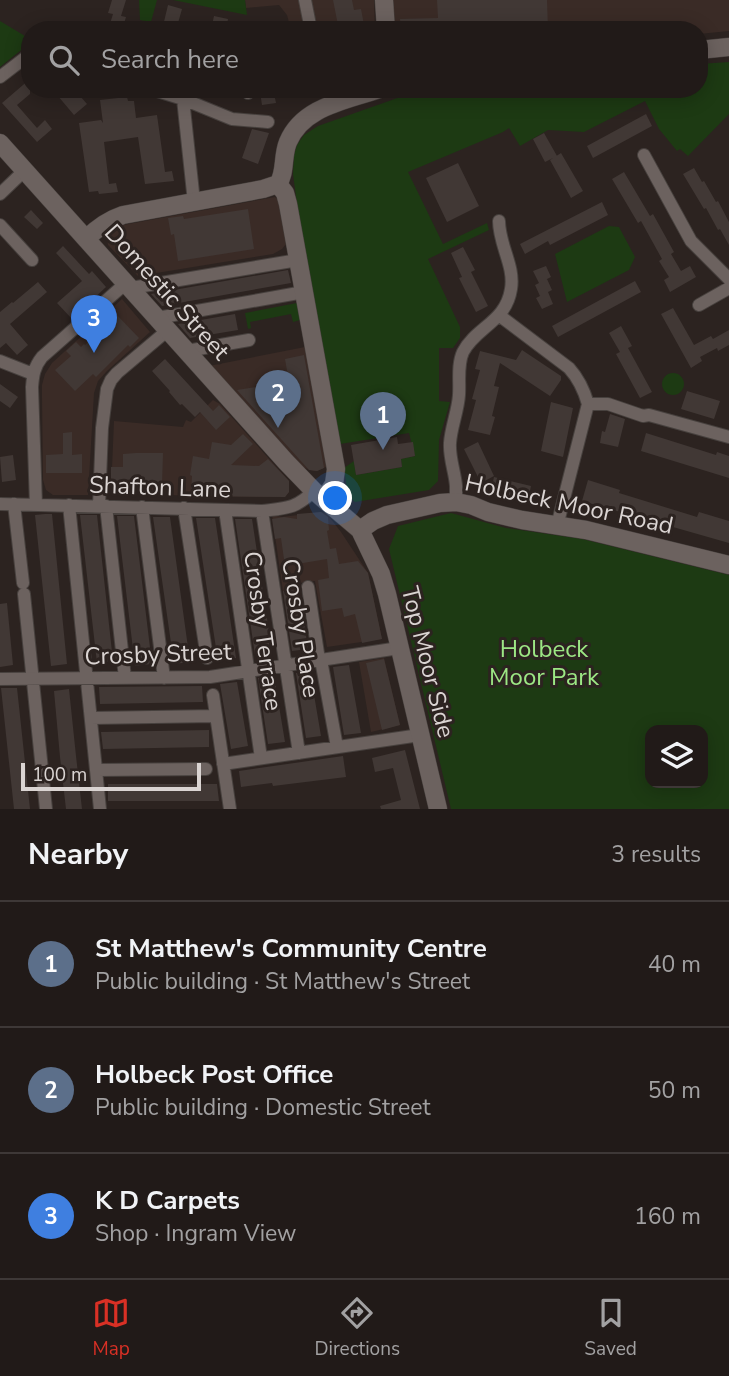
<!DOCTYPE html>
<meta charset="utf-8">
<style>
:root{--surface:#211a18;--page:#292321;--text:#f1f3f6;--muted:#a2a1a2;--line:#3e3837;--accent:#d93025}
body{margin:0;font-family:"Nunito Sans",sans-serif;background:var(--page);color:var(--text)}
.controls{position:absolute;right:21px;bottom:21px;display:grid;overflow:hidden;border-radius:14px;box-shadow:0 4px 18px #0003}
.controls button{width:63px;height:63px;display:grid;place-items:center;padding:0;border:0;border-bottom:2px solid var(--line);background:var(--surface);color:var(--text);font:35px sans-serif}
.scale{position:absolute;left:21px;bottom:18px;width:180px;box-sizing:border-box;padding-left:7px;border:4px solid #dad4d2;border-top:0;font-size:19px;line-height:24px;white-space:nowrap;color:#dad4d2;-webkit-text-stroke:5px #2c2320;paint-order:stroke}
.you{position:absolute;left:336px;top:499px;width:24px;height:24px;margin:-18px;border:5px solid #fff;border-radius:50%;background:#1a73e8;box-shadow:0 0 0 10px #1a73e833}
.badge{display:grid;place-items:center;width:46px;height:46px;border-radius:50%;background:var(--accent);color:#fff;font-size:23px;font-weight:700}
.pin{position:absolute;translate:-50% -58px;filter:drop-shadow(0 2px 4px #0008)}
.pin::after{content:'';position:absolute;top:37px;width:24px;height:21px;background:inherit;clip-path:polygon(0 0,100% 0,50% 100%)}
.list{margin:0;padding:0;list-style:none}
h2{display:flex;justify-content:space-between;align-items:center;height:91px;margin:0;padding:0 28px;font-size:30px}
h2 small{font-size:23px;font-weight:400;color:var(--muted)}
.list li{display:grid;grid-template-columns:46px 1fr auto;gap:21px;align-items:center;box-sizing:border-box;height:126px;padding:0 28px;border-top:2px solid var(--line)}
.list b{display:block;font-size:26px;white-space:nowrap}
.list p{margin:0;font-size:23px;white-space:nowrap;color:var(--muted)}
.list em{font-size:23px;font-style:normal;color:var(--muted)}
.icon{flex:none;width:38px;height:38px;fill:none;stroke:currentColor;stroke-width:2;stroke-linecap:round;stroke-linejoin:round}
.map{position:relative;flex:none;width:729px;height:809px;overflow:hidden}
.search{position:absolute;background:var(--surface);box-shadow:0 4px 18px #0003;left:21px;right:21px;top:21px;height:77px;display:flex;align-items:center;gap:18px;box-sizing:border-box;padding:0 24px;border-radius:28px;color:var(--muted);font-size:26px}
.sheet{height:469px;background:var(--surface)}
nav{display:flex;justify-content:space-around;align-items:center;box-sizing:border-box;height:98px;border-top:2px solid var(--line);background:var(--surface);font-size:19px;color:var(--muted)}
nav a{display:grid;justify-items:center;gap:4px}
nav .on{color:var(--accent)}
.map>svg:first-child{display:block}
.built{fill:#3a2b26}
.green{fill:#1d3a13;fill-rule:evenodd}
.building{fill:#413835}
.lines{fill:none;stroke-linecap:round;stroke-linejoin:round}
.street-casing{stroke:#47413e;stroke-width:14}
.secondary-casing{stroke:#47413e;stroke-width:19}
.street{stroke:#6c625f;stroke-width:12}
.secondary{stroke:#6c625f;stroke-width:18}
.labels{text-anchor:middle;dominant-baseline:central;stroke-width:6;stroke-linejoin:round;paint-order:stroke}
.street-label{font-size:24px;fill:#dad4d2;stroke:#2c2320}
.park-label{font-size:24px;fill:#9ce784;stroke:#2c2320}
</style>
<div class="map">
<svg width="729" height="809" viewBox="0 0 729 809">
<rect width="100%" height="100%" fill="#2c2320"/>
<path class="built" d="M245,0H374L375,30H291L287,15L279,5L246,8Z
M392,0H729V31L699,34V30H392Z
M275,197L278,200L286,244L282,249L273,254L138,276L108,245L107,239L110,235L123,225Z
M122,299L150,332L107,371L98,381L94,393L88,495H53L46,490L43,480L42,398V385L45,374L52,363Z
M305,347L328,462L326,467L317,471L310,470L303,467L209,366Z
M213,400L220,404L289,481V492L285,497L191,496L111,492L114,421L183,427L186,420L191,422Z
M322,512L327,514L341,532L368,573L382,639L327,647L315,581L299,583L300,589L283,591L272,515L282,517Z
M384,658L400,725L371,732L359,662Z"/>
<path class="green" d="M139,0H157L151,22L140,20Z
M173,0H245L247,15Z
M0,21L30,39V43L0,67Z
M729,62V114L688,156L680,149L677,151L659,129L645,101L584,132L548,130L520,146L509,128L503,132L408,172L443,244L487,223L489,230L428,259L460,327V338L453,348H439V401L450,402L439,440L438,481L429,490L355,502L348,496L344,468L354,461L356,475L402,467L401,459L415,456L409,433L340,444L300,226L293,174L294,155L297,145L304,135L318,126L423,89H699V64Z
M609,226L619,227L635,257L629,270L567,302L555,254Z
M297,303L300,320L293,322L291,314L250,322L251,328L248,329L245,313Z
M662 384a11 11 0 1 1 22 0a11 11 0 1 1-22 0Z
M451,513L506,528L582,539L729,575V809H451L389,549L398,526ZM650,730H703V783H650Z"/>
<path class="building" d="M112,0H126L121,16L126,17L122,30H108L113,14L108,13Z
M333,0H352L354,10L361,9L365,30H339Z
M437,0H547L548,30H401L400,19L438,18Z
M168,5L182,9L176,30H162Z
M214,16L228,19L226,30H211Z
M30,79V94L17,105L37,128L45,120L52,129L37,142L2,103Z
M52,89H74L87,104L74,115Z
M263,89H273L276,103L262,105L260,92H264Z
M127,97L128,101H134L136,118L157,115L165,172L172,171L174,181L145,184L138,137L104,142L109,184L116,183L118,192L99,194L98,191L89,192L79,123L101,120L103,123L100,100Z
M646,114L652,126L593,158L587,146Z
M252,129L269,133L258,164L242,158Z
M544,133L557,156L545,162L533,139Z
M561,153L583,191L571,198L550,160Z
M458,163L479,206L447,222L426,178Z
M694,168L702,182L704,181L716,202L718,201L729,222V245L720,229L718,230L706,208L704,209L683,174Z
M624,172L650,216L653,214L674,252L671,254L681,271L690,266L696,277L670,292L664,280L669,277L659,261L662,259L641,221L638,223L612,179Z
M602,202L608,215L550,245L548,241L525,254L520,244Z
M248,209L254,249L178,261L174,234L171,235L168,218L183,216L184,219Z
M31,210L43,223L37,229L24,217Z
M63,246L89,274L92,271L106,287L72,319L57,303L82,281L56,253Z
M463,247L475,270L471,272L488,306L476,312L459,278L462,277L451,253Z
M546,266L551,277L539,283L533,271Z
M288,270L291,283L162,306L151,294Z
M547,279L552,290L548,292L553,304L542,309L536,298L542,295L540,296L535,285Z
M635,281L641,292L558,337L552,326Z
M38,282L47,292L10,324L28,345L17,355L6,343L0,348V312L12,302L13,303Z
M673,308L694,345L711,336L713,339L729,330V345L718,351L717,348L700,357L702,361L691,368L661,314Z
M115,313L139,338L130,347L128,345L96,377L93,374L75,391L55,370L71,356L66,351L76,342L81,347L84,344L85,345L107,324L106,322Z
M235,314L238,330L190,338L178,324Z
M621,326L632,346L624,350L628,348L652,392L640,398L616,354L620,352L609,333Z
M522,350L561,376V380L550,396L500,363L494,386L499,387L492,416L495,417L490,435L468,430L476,400L472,399L480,370L475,369L480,351L516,360Z
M304,355L324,468L317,471L309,470L237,390L289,382L285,359Z
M165,359L213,411L219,405L230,417L216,430L200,412L195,417L182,404L180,405L169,392L170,391L152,371Z
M0,384L18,397L10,408L0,401Z
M687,391L720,401L714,419L681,409Z
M551,402L573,408L563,457L541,451Z
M610,414L625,419L618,447L600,443L602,431L605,432Z
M72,432V455L82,454V473H46V455L63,454V433Z
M646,433L716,455L717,452L729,456V478L641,451Z
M243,434L253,444L231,465L259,466L268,459L289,481V492L285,497L191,496L192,476L190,475L193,456L209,459L212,442L231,445Z
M397,437L398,444L413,442L415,456L401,459L402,467L356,475L351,445Z
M478,442L494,476L481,483L464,449Z
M136,453H163L162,485L122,484V493L111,492V467H123V454Z
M13,455L16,480L2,482L0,457Z
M494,477L531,486L528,500L491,491Z
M588,480L620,490L619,493L697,517L699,512L729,521V543L582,501Z
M321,512L328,517L329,530L327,531L330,549L336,548L339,564L358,561L368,573L382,639L362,643L355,614L344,617L342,608L322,611L318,580L329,578L327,559L285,566L281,538L275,539L272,519L284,517L297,519V514Z
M45,514H52L67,664L51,666L35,515Z
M80,515H97L113,661L97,663Z
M117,516H134L152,664L135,666Z
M153,517H170L190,662L174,664Z
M196,518H215L236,658L218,661Z
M235,519H252L272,652L255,655Z
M299,589L308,649L292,651L283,591Z
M7,603L13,665L0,667V604Z
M384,659L400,725L382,730L366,663Z
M349,665L361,733L344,735L333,667Z
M310,671L321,736L306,738L296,673Z
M274,676L285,742L268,744L258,678Z
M237,682L248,746L231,749L220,684Z
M202,686L203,702L100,704L99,687Z
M1,688H17L30,809H14Z
M69,689L76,756L82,809H66L60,757L54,691Z
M209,730V747L103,749L101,732Z
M405,750L420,809H381L380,806L401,800L393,768L375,772L372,758Z
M343,756L346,777L273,786L272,783L241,787L239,771Z
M108,784H217L219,801H108Z"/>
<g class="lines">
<defs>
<path id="street" d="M305,0L311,30
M139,30L140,29
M0,77L30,54
M151,89L183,99L232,119L268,122
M247,89L248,93
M183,99L194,202
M644,155L691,241L729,279
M0,194L25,170
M0,225L32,260
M131,288L298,260
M699,305L729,288
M500,316L569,368C579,379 584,390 588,404L557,526
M157,318L304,292
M187,351L249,340
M0,361L33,374
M588,404H608L643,416L649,415L729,437
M456,502C456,497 456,491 456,486C455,472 449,458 450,443C451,427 458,411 459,395C460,382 457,365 463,352C476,327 506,322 511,289C515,266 499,245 499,221
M0,504L262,511C287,508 295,509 314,491
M14,504L23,583
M36,505L32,387C33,375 34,367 42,357L126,283
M69,505L100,809
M99,506L102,428L107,389L111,380L117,373L168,330
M106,506L125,678
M142,507L164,678
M184,508L207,658
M225,510L261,758
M262,511L299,753
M308,587L319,660
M24,594L46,809
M321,660L337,747
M0,679L210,677L399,648
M213,695L230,809
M91,718L215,716
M223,764L420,735
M96,770L206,769"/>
<path id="secondary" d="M384,0L386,30
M699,50L729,47
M0,143L286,462L314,491L360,530L381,574L387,594L438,809
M278,184L285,193L288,204L336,469L334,484L324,499
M278,184C286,173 282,156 288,142C303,106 346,101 379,89
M86,239C97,228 108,220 123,215L263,189L278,184
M360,530L373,521L387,515L440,503L456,502L471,505L488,512L522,520L586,530L729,565"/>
</defs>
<use href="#street" class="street-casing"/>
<use href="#secondary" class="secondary-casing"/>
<use href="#street" class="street"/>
<use href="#secondary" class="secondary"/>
</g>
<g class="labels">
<g class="street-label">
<text transform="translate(167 292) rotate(48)">Domestic Street</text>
<text transform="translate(160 487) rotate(2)">Shafton Lane</text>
<text transform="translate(569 504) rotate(12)">Holbeck Moor Road</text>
<text transform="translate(301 628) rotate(81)">Crosby Place</text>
<text transform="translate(263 631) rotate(82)">Crosby Terrace</text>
<text transform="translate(158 654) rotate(-2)">Crosby Street</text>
<text transform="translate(428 662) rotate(76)">Top Moor Side</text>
</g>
<g class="park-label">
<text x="544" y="649">Holbeck<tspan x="544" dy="28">Moor Park</tspan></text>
</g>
</g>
</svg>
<div class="controls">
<button><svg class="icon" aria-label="layers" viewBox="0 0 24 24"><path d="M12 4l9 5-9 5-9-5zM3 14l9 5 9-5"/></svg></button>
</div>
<div class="scale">100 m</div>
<div class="you"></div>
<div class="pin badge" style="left:383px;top:450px;background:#5c6f8a">1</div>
<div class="pin badge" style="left:278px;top:428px;background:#5c6f8a">2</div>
<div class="pin badge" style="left:94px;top:353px;background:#3f7fe0">3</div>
<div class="search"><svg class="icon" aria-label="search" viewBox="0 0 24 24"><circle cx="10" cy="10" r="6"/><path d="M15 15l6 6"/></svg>Search here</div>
</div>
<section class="sheet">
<h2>Nearby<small>3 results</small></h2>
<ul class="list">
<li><span class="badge" style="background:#5c6f8a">1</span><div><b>St Matthew's Community Centre</b><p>Public building · St Matthew's Street</p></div><em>40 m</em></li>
<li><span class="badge" style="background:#5c6f8a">2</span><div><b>Holbeck Post Office</b><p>Public building · Domestic Street</p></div><em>50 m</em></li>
<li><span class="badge" style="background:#3f7fe0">3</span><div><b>K D Carpets</b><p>Shop · Ingram View</p></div><em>160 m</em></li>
</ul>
</section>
<nav>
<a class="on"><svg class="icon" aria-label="map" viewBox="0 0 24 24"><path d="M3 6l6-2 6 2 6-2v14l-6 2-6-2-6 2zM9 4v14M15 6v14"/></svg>Map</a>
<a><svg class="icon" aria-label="directions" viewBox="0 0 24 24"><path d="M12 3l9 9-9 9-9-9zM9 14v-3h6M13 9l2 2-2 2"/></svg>Directions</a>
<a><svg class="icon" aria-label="saved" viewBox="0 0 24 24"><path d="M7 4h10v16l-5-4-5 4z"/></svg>Saved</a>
</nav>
